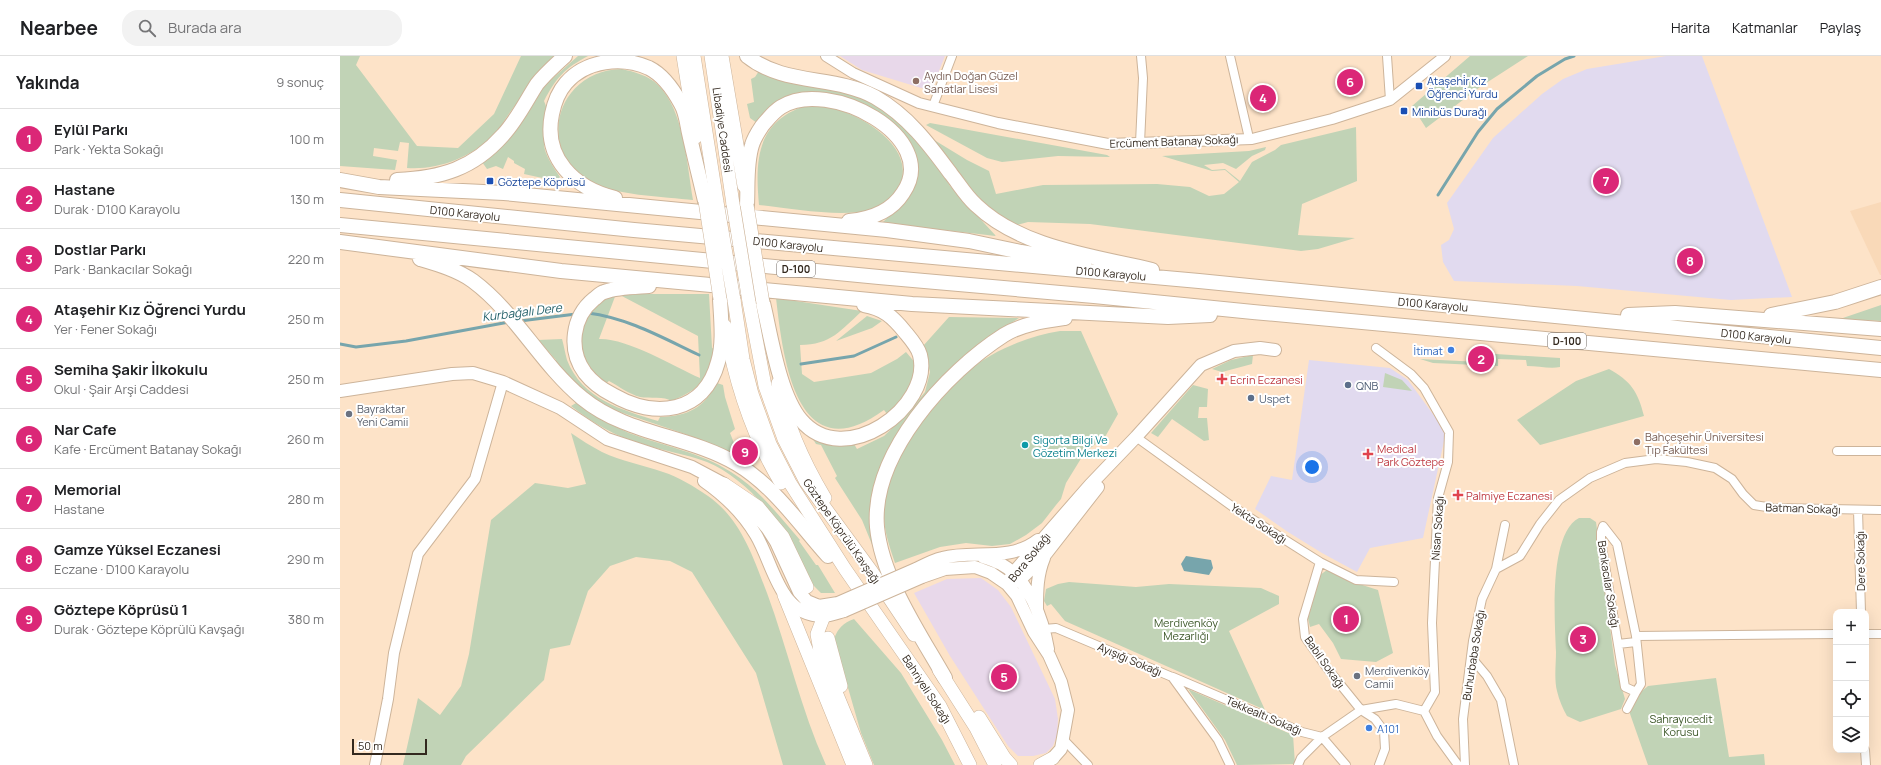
<!DOCTYPE html>
<html lang="tr">
<meta charset="utf-8">
<style>
:root{--surface:#fff;--page:#f2f2f2;--text:#202124;--muted:#757577;--line:#e0e0e0;--accent:#db2777}
body{margin:0;font-family:Manrope,sans-serif;background:var(--page);color:var(--text)}
.controls{position:absolute;right:12px;bottom:12px;display:grid;overflow:hidden;border-radius:8px;box-shadow:0 4px 16px #0002}
.controls button{width:36px;height:36px;display:grid;place-items:center;padding:0;border:0;border-bottom:1px solid var(--line);background:var(--surface);color:var(--text);font:20px sans-serif}
.scale{position:absolute;left:12px;bottom:10px;width:75px;box-sizing:border-box;padding-left:4px;border:2px solid #33291f;border-top:0;font-size:11px;line-height:14px;white-space:nowrap;color:#33291f;-webkit-text-stroke:3px #fff;paint-order:stroke}
.you{position:absolute;left:972px;top:411px;width:14px;height:14px;margin:-10px;border:3px solid #fff;border-radius:50%;background:#1a73e8;box-shadow:0 0 0 6px #1a73e833}
.badge{display:grid;place-items:center;width:26px;height:26px;border-radius:50%;background:var(--accent);color:#fff;font-size:13px;font-weight:700}
.pin{position:absolute;translate:-50% -50%;border:2px solid #fff;box-shadow:0 1px 4px #0006}
.list{margin:0;padding:0;list-style:none}
h2{display:flex;justify-content:space-between;align-items:center;height:52px;margin:0;padding:0 16px;font-size:17px}
h2 small{font-size:13px;font-weight:400;color:var(--muted)}
.list li{display:grid;grid-template-columns:26px 1fr auto;gap:12px;align-items:center;box-sizing:border-box;height:60px;padding:0 16px;border-top:1px solid var(--line)}
.list b{display:block;font-size:15px;white-space:nowrap}
.list p{margin:0;font-size:13px;white-space:nowrap;color:var(--muted)}
.list em{font-size:13px;font-style:normal;color:var(--muted)}
.icon{flex:none;width:22px;height:22px;fill:none;stroke:currentColor;stroke-width:2;stroke-linecap:round;stroke-linejoin:round}
.map{position:relative;flex:none;width:1541px;height:709px;overflow:hidden}
header{display:flex;align-items:center;gap:24px;box-sizing:border-box;height:56px;padding:0 20px;background:var(--surface);border-bottom:1px solid var(--line)}
header strong{font-size:19px}
nav{display:flex;gap:22px;margin-inline-start:auto;font-size:14px}
.search{width:280px;height:36px;background:var(--page);display:flex;align-items:center;gap:10px;box-sizing:border-box;padding:0 14px;border-radius:16px;color:var(--muted);font-size:15px}
main{display:flex}
aside{flex:1;background:var(--surface)}
.map>svg:first-child{display:block}
.built{fill:#f9d9b8}
.education{fill:#e8d8ea}
.medical{fill:#e1daef}
.green{fill:#c1d3b6}
.water{fill:#77a5ac}
.lines{fill:none;stroke-linecap:round;stroke-linejoin:round}
.stream{stroke:#77a5ac;stroke-width:3}
.minor-casing{stroke:#cdb49a;stroke-width:10}
.tertiary-casing{stroke:#cdb49a;stroke-width:12}
.secondary-casing{stroke:#cdb49a;stroke-width:14}
.primary-casing{stroke:#cdb49a;stroke-width:14}
.trunk-casing{stroke:#cdb49a;stroke-width:16}
.minor{stroke:#fff;stroke-width:8}
.tertiary{stroke:#fff;stroke-width:10}
.secondary{stroke:#fff;stroke-width:12}
.primary{stroke:#fff;stroke-width:13}
.trunk{stroke:#fff;stroke-width:14}
.secondary-bridge-casing{stroke:#cdb49a;stroke-width:14;stroke-linecap:butt}
.primary-bridge-casing{stroke:#cdb49a;stroke-width:14;stroke-linecap:butt}
.secondary-bridge{stroke:#fff;stroke-width:12}
.primary-bridge{stroke:#fff;stroke-width:13}
.education-dot{fill:#8d6e63;stroke:#fff;stroke-width:1.5}
.transit-dot{fill:#1a4fb4;stroke:#fff;stroke-width:1.5}
.shop-dot{fill:#3f7fe0;stroke:#fff;stroke-width:1.5}
.health-dot{fill:#e0444e;stroke:#fff;stroke-width:1.5}
.service-dot{fill:#5c6f8a;stroke:#fff;stroke-width:1.5}
.worship-dot{fill:#6b7280;stroke:#fff;stroke-width:1.5}
.culture-dot{fill:#0f9aa8;stroke:#fff;stroke-width:1.5}
.labels{text-anchor:middle;dominant-baseline:central;stroke-width:4;stroke-linejoin:round;paint-order:stroke}
.shield{fill:#fff;stroke:#706962;stroke-width:1}
.shield-label{font-size:10px;font-weight:bold;fill:#33291f}
.education-label{font-size:11px;fill:#785e54;stroke:#fff;text-anchor:start}
.transit-label{font-size:11px;fill:#164399;stroke:#fff;text-anchor:start}
.street-label{font-size:11px;fill:#33291f;stroke:#fff}
.shop-label{font-size:11px;fill:#366cbe;stroke:#fff;text-anchor:end}
.health-label{font-size:11px;fill:#be3a42;stroke:#fff;text-anchor:start}
.service-label{font-size:11px;fill:#4e5e75;stroke:#fff;text-anchor:start}
.worship-label{font-size:11px;fill:#5b616d;stroke:#fff;text-anchor:start}
.culture-label{font-size:11px;fill:#0d838f;stroke:#fff;text-anchor:start}
.park-label{font-size:11px;fill:#3c5728;stroke:#fff}
.water-label{font-size:12px;font-style:italic;fill:#1f5d66;stroke:#fff}
</style>
<header>
<strong>Nearbee</strong>
<div class="search"><svg class="icon" aria-label="search" viewBox="0 0 24 24"><circle cx="10" cy="10" r="6"/><path d="M15 15l6 6"/></svg>Burada ara</div>
<nav><a>Harita</a><a>Katmanlar</a><a>Paylaş</a></nav>
</header>
<main>
<aside>
<h2>Yakında<small>9 sonuç</small></h2>
<ul class="list">
<li><span class="badge">1</span><div><b>Eylül Parkı</b><p>Park · Yekta Sokağı</p></div><em>100 m</em></li>
<li><span class="badge">2</span><div><b>Hastane</b><p>Durak · D100 Karayolu</p></div><em>130 m</em></li>
<li><span class="badge">3</span><div><b>Dostlar Parkı</b><p>Park · Bankacılar Sokağı</p></div><em>220 m</em></li>
<li><span class="badge">4</span><div><b>Ataşehir Kız Öğrenci Yurdu</b><p>Yer · Fener Sokağı</p></div><em>250 m</em></li>
<li><span class="badge">5</span><div><b>Semiha Şakir İlkokulu</b><p>Okul · Şair Arşi Caddesi</p></div><em>250 m</em></li>
<li><span class="badge">6</span><div><b>Nar Cafe</b><p>Kafe · Ercüment Batanay Sokağı</p></div><em>260 m</em></li>
<li><span class="badge">7</span><div><b>Memorial</b><p>Hastane</p></div><em>280 m</em></li>
<li><span class="badge">8</span><div><b>Gamze Yüksel Eczanesi</b><p>Eczane · D100 Karayolu</p></div><em>290 m</em></li>
<li><span class="badge">9</span><div><b>Göztepe Köprüsü 1</b><p>Durak · Göztepe Köprülü Kavşağı</p></div><em>380 m</em></li>
</ul>
</aside>
<div class="map">
<svg width="1541" height="709" viewBox="0 0 1541 709">
<rect width="100%" height="100%" fill="#fde3c8"/>
<path class="built" d="M1541,146V219H1540L1510,155Z"/>
<path class="education" d="M500,0H605L591,35L522,14Z
M641,522L658,534L671,551L715,643L718,663L717,679L713,690L706,697L693,700H678L668,690L610,600L574,537L607,523Z"/>
<path class="medical" d="M1326,0H1362L1452,241L1391,244L1237,230L1114,225L1103,206L1101,189L1109,184L1114,173L1107,147L1153,82L1202,38L1223,23L1247,13Z
M969,304L1050,312L1068,324L1106,376L1083,482L1030,492L1017,516L982,497L948,476L915,453L931,420L952,424Z"/>
<path class="green" d="M0,0H20L16,9L77,90L118,92L154,58L181,0H215C198,17 185,36 171,55C165,63 160,73 153,80C129,102 99,114 67,112L69,87L60,86L58,95L34,92L33,100L57,104L55,114L0,110Z
M238,0H248C225,12 216,22 204,45C210,57 206,73 204,86C203,97 214,112 220,121L216,125L184,118L185,113L174,107V105L168,101L163,113L156,110L147,113L142,106L168,84L191,52L204,30Z
M1130,0H1188L1140,31L1086,72L1072,50Z
M282,13C294,16 308,19 318,29C344,54 347,109 353,144C326,141 270,139 248,125C195,92 217,14 282,13Z
M419,15L503,34L537,48L572,77L601,115L610,130L656,180L542,167C553,156 571,144 575,128C581,106 571,82 554,68C547,63 539,59 532,55C524,50 515,44 505,41C474,31 434,35 417,67L410,62L407,48L414,46L411,23L415,21Z
M465,50C474,50 484,49 493,52C523,60 578,92 559,131C553,142 541,151 529,154C502,162 448,152 419,149C415,105 416,66 465,50Z
M590,67L767,99L770,101L718,100L662,106L647,102L586,69Z
M1016,71L1017,125L962,148L958,179L1015,182L978,193L961,195L750,168L688,166L670,171L650,158L586,79L627,104L649,115L656,138L703,129L817,128L850,131L869,140L884,138L899,126L885,114L872,115L822,100L909,95L926,91L925,94L912,100L896,113L883,107L864,109L872,114L885,113L900,125L912,106L935,94L941,89Z
M276,238L259,283C287,282 333,310 360,322L358,280L278,238H369L372,292L375,293C366,323 362,333 331,345C325,340 310,343 300,341C289,338 280,331 269,325L265,328C260,323 252,317 248,310C231,281 245,249 276,238Z
M436,242L522,255C501,274 491,289 460,289L462,318L474,326L531,317L557,303L566,296L577,309C571,333 566,341 547,358L544,354C456,418 443,302 436,242Z
M1541,249V265L1500,263Z
M527,260L542,265L532,272L496,285Z
M609,261L679,262L649,281L613,310L588,340L550,395L537,422L531,448L533,491L522,464L495,422L497,420L481,389L476,388L471,380L493,390L514,388L517,393L544,380L567,358L585,336L590,316L583,290Z
M720,275H741L778,358L765,381L745,396L726,427L721,443L716,449L702,467L686,479L670,488L652,490L626,487L600,491L555,507C549,489 543,472 544,454C547,408 577,370 606,338C613,331 619,322 627,316C652,295 688,280 720,275Z
M222,283C224,290 225,297 227,304C242,343 282,354 318,365L320,361C348,360 364,352 377,327L383,329L385,341L395,373L390,377L394,387L411,413L382,394L345,378L268,352L243,336L213,305L216,304L198,284Z
M1156,298L1220,302V311C1210,313 1198,310 1187,310L1186,304L1158,303V310L1093,307L1080,303L1140,306L1146,301Z
M913,299L912,308L882,316L872,313L891,304Z
M1269,313C1291,325 1298,336 1304,360L1200,389L1177,364L1236,325Z
M1045,317L1062,324L1072,335L1043,331Z
M853,329L868,333L867,351H859L858,362H867L869,384L864,385L832,363L818,381L811,377Z
M236,347C253,358 270,369 289,377C323,390 360,396 391,416C419,433 439,460 460,484L459,485L476,509H478L495,537H481L474,530C463,511 453,490 441,472C424,446 396,418 367,406C346,398 324,395 303,388C276,381 253,367 231,350Z
M231,377C241,384 251,390 262,396C281,405 303,409 323,416C339,421 353,430 368,440C401,463 413,501 427,537C448,594 461,654 486,709H443L416,617L352,516L330,505L296,501L270,510L248,535L230,589L210,593L204,624L126,700L121,709H63L78,642L100,659L121,630L129,598L151,464L195,427L228,432L246,428Z
M1239,462H1250L1256,466L1275,609L1285,643L1281,653L1240,666L1227,660C1223,653 1219,644 1217,635C1214,623 1216,608 1216,596C1215,566 1208,478 1239,462Z
M987,514L1016,527L1038,534L1053,597L1036,606L1001,603L993,587L979,568L970,571L967,558L980,519Z
M729,526L796,531L829,528L921,532L939,540V548L889,575L925,654L725,565L711,548L707,550L704,545L706,533L718,528Z
M514,563L561,617L602,684L615,709H534L521,677L494,583C498,572 503,567 514,563Z
M1376,622L1389,701L1424,698L1425,709H1308L1289,655L1302,635L1308,630Z
M848,633L953,679L955,708L897,709L885,684Z"/>
<path class="water" d="M846,500L871,504L873,512L869,519L844,515L841,508Z"/>
<g class="lines">
<path class="stream" d="M1098,139L1138,76L1157,53L1197,20L1225,3L1234,0
M248,257C288,262 323,282 359,299
M180,265L236,258
M0,288L16,291L66,285L169,266
M461,308L514,300L556,281"/>
<defs>
<path id="minor" d="M890,0L909,82
M1047,0L1050,44
M593,50L612,0
M800,87L803,22L801,0
M1036,292L1071,318L1084,332L1109,376L1108,406L1098,442L1092,567L1095,636L1084,655
M796,381L893,451L980,506L1016,524L1054,526
M1497,395H1541
M1518,454L1521,556
M1263,470L1277,488L1296,580L1301,628L1296,636L1285,631L1261,485V476Z
M980,506L963,563L965,581L987,612L1021,654L1035,663L1044,675L1045,693L1039,709
M1156,513L1180,500L1200,468L1219,444L1250,422L1285,407L1316,403L1347,406L1375,412L1392,423L1403,438L1414,449L1433,452L1541,454
M704,573L716,572L832,621L878,684L890,709
M1526,578H1541
M1296,580L1496,578
M1278,588L1296,586
M1131,601L1147,620L1161,644L1174,709
M833,621L962,676L982,681L1006,709
M1287,653L1296,636
M722,682L748,709
M1525,694L1526,709
M958,709L961,702L982,681L1021,654L1056,648L1084,655L1097,680L1118,709
M1125,709L1123,663L1133,585L1142,543L1156,513L1165,469"/>
<path id="tertiary" d="M486,0L513,17L579,47L658,67L768,88L912,83L992,63L1050,44L1105,0
M35,709L48,643L54,597L78,498L135,423L163,326"/>
<path id="secondary" d="M0,335L112,318L133,317L163,326L220,352L267,383L352,411L384,428L404,445L427,472L436,486L459,536L467,545L479,550L498,547
M364,425C384,439 403,457 416,479C434,509 439,560 483,560C490,560 497,557 504,555
M643,501C649,503 655,505 661,508C689,523 703,564 708,593
M576,513C584,509 593,504 602,502C634,494 670,506 698,484
M582,521L605,513L635,511L651,517L667,528L677,540L694,576L709,599L721,626L728,654L721,693L713,702
M667,528L673,517L750,429L796,381L861,309L894,295L920,292L935,294
M667,528L680,524L705,499L758,431
M697,553C697,535 697,519 704,502"/>
<path id="primary" d="M343,0L356,81
M354,0L377,146
M371,0L393,148
M382,0L404,130
M394,244L403,303L412,338L430,388L450,427L505,513L600,650L630,709
M409,246L425,330L444,383L466,426L532,516L574,579
M385,270C395,326 411,378 441,427
M438,327C446,367 464,407 485,442
M384,428L418,451L443,481L467,531
M444,539L513,709
M484,560L477,578L481,600L526,709
M488,582L501,630
M599,614L636,672L655,709
M639,661L664,701L671,709
M700,709L713,702"/>
<path id="trunk" d="M407,0C444,30 495,19 535,41C568,60 589,88 611,118C619,128 626,140 636,149C681,192 753,200 812,214
M0,124L39,131L164,137L547,174L629,185L681,196L744,207
M57,124C101,122 133,113 163,79C177,64 186,45 197,28C205,18 215,9 225,0
M275,142C234,132 203,102 212,58C214,48 219,35 226,27C246,4 282,0 309,12C323,19 334,35 341,48C346,56 347,68 349,77C354,100 360,123 365,145
M0,144L294,174L859,225L1541,292
M407,149C408,129 406,108 412,89C414,82 418,76 422,70C428,63 433,56 441,51C488,21 602,81 563,137C551,156 531,163 509,165
M0,169L539,221L754,240L913,256L1541,314
M0,186L221,215L572,248L828,261L870,259
M80,203C97,208 118,214 133,225C176,257 200,307 242,342C287,379 348,379 397,408C434,430 460,469 488,500
M309,230C294,231 277,231 264,236C260,237 257,241 254,243C232,261 228,294 245,317C252,326 263,334 273,339C315,363 364,358 378,306C384,287 381,263 380,243
M423,247C431,280 439,338 461,364C504,415 593,351 580,299C578,291 570,282 565,276C553,261 543,252 524,249
M1288,259L1335,257L1541,273
M1431,259L1495,246L1541,231
M605,622C580,578 542,523 537,471C531,398 606,316 664,279C682,268 704,265 725,262"/>
</defs>
<use href="#minor" class="minor-casing"/>
<use href="#tertiary" class="tertiary-casing"/>
<use href="#secondary" class="secondary-casing"/>
<use href="#primary" class="primary-casing"/>
<use href="#trunk" class="trunk-casing"/>
<use href="#minor" class="minor"/>
<use href="#tertiary" class="tertiary"/>
<use href="#secondary" class="secondary"/>
<use href="#primary" class="primary"/>
<use href="#trunk" class="trunk"/>
<defs>
<path id="secondary-bridge" d="M498,547L576,513
M504,555L582,521"/>
<path id="primary-bridge" d="M365,145L380,243
M377,146L394,244
M393,148L409,246
M407,149L423,247"/>
</defs>
<use href="#secondary-bridge" class="secondary-bridge-casing"/>
<use href="#primary-bridge" class="primary-bridge-casing"/>
<use href="#secondary-bridge" class="secondary-bridge"/>
<use href="#primary-bridge" class="primary-bridge"/>
</g>
<g class="education-dot">
<circle cx="576" cy="25" r="4"/>
<circle cx="1297" cy="386" r="4"/>
</g>
<g class="transit-dot">
<rect x="1075" y="26" width="8" height="8" rx="2"/>
<rect x="1060" y="51" width="8" height="8" rx="2"/>
<rect x="146" y="121" width="8" height="8" rx="2"/>
</g>
<g class="shop-dot">
<circle cx="1111" cy="294" r="4"/>
<circle cx="1029" cy="672" r="4"/>
</g>
<g class="health-dot">
<path d="M880 317h4v4h4v4h-4v4h-4v-4h-4v-4h4z"/>
<path d="M1026 392h4v4h4v4h-4v4h-4v-4h-4v-4h4z"/>
<path d="M1116 433h4v4h4v4h-4v4h-4v-4h-4v-4h4z"/>
</g>
<g class="service-dot">
<circle cx="1008" cy="329" r="4"/>
<circle cx="911" cy="342" r="4"/>
</g>
<g class="worship-dot">
<circle cx="9" cy="358" r="4"/>
<circle cx="1017" cy="620" r="4"/>
</g>
<circle class="culture-dot" cx="685" cy="389" r="4"/>
<g class="labels">
<g class="shield">
<rect x="437" y="205" width="38" height="16" rx="3"/>
<rect x="1208" y="277" width="38" height="16" rx="3"/>
</g>
<g class="shield-label">
<text x="456" y="213">D-100</text>
<text x="1227" y="285">D-100</text>
</g>
<g class="education-label">
<text x="584" y="19">Aydın Doğan Güzel<tspan x="584" dy="13">Sanatlar Lisesi</tspan></text>
<text x="1305" y="380">Bahçeşehir Üniversitesi<tspan x="1305" dy="13">Tıp Fakültesi</tspan></text>
</g>
<g class="transit-label">
<text x="1087" y="24">Ataşehi̇r Kız<tspan x="1087" dy="13">Öğrenci̇ Yurdu</tspan></text>
<text x="1072" y="55">Minibüs Durağı</text>
<text x="158" y="125">Göztepe Köprüsü</text>
</g>
<g class="street-label">
<text transform="translate(383 74) rotate(82)">Libadiye Caddesi</text>
<text transform="translate(834 85) rotate(-2)">Ercüment Batanay Sokağı</text>
<text transform="translate(125 157) rotate(6)">D100 Karayolu</text>
<text transform="translate(448 188) rotate(6)">D100 Karayolu</text>
<text transform="translate(771 217) rotate(5)">D100 Karayolu</text>
<text transform="translate(1093 248) rotate(5)">D100 Karayolu</text>
<text transform="translate(1416 280) rotate(6)">D100 Karayolu</text>
<text transform="translate(1463 452) rotate(2)">Batman Sokağı</text>
<text transform="translate(919 467) rotate(33)">Yekta Sokağı</text>
<text transform="translate(1097 472) rotate(-86)">Nisan Sokağı</text>
<text transform="translate(502 475) rotate(55)">Göztepe Köprülü Kavşağı</text>
<text transform="translate(689 501) rotate(-51)">Bora Sokağı</text>
<text transform="translate(1520 505) rotate(-91)">Dere Sokağı</text>
<text transform="translate(1269 528) rotate(81)">Bankacılar Sokağı</text>
<text transform="translate(1133 599) rotate(-81)">Buhurbaba Sokağı</text>
<text transform="translate(790 603) rotate(23)">Ayışığı Sokağı</text>
<text transform="translate(985 606) rotate(55)">Babil Sokağı</text>
<text transform="translate(587 633) rotate(57)">Bahriyeli Sokağı</text>
<text transform="translate(924 659) rotate(23)">Tekkealtı Sokağı</text>
</g>
<g class="shop-label">
<text x="1103" y="294">İtimat</text>
<text x="1037" y="672" text-anchor="start">A101</text>
</g>
<g class="health-label">
<text x="890" y="323">Ecrin Eczanesi</text>
<text x="1037" y="392">Medical<tspan x="1037" dy="13">Park Göztepe</tspan></text>
<text x="1126" y="439">Palmiye Eczanesi</text>
</g>
<g class="service-label">
<text x="1016" y="329">QNB</text>
<text x="919" y="342">Uspet</text>
</g>
<g class="worship-label">
<text x="17" y="352">Bayraktar<tspan x="17" dy="13">Yeni Camii</tspan></text>
<text x="1025" y="614">Merdivenköy<tspan x="1025" dy="13">Camii</tspan></text>
</g>
<g class="culture-label">
<text x="693" y="383">Sigorta Bilgi Ve<tspan x="693" dy="13">Gözetim Merkezi</tspan></text>
</g>
<g class="park-label">
<text x="846" y="566">Merdivenköy<tspan x="846" dy="13">Mezarlığı</tspan></text>
<text x="1341" y="662">Sahrayıcedit<tspan x="1341" dy="13">Korusu</tspan></text>
</g>
<g class="water-label">
<text transform="translate(182 256) rotate(-7)">Kurbağalı Dere</text>
</g>
</g>
</svg>
<div class="controls">
<button>+</button>
<button>−</button>
<button><svg class="icon" aria-label="locate" viewBox="0 0 24 24"><circle cx="12" cy="12" r="6"/><path d="M12 2v4M12 18v4M2 12h4M18 12h4"/></svg></button>
<button><svg class="icon" aria-label="layers" viewBox="0 0 24 24"><path d="M12 4l9 5-9 5-9-5zM3 14l9 5 9-5"/></svg></button>
</div>
<div class="scale">50 m</div>
<div class="you"></div>
<div class="pin badge" style="left:1006px;top:563px">1</div>
<div class="pin badge" style="left:1141px;top:303px">2</div>
<div class="pin badge" style="left:1243px;top:583px">3</div>
<div class="pin badge" style="left:923px;top:42px">4</div>
<div class="pin badge" style="left:664px;top:621px">5</div>
<div class="pin badge" style="left:1010px;top:26px">6</div>
<div class="pin badge" style="left:1266px;top:125px">7</div>
<div class="pin badge" style="left:1350px;top:205px">8</div>
<div class="pin badge" style="left:405px;top:396px">9</div>
</div>
</main>
